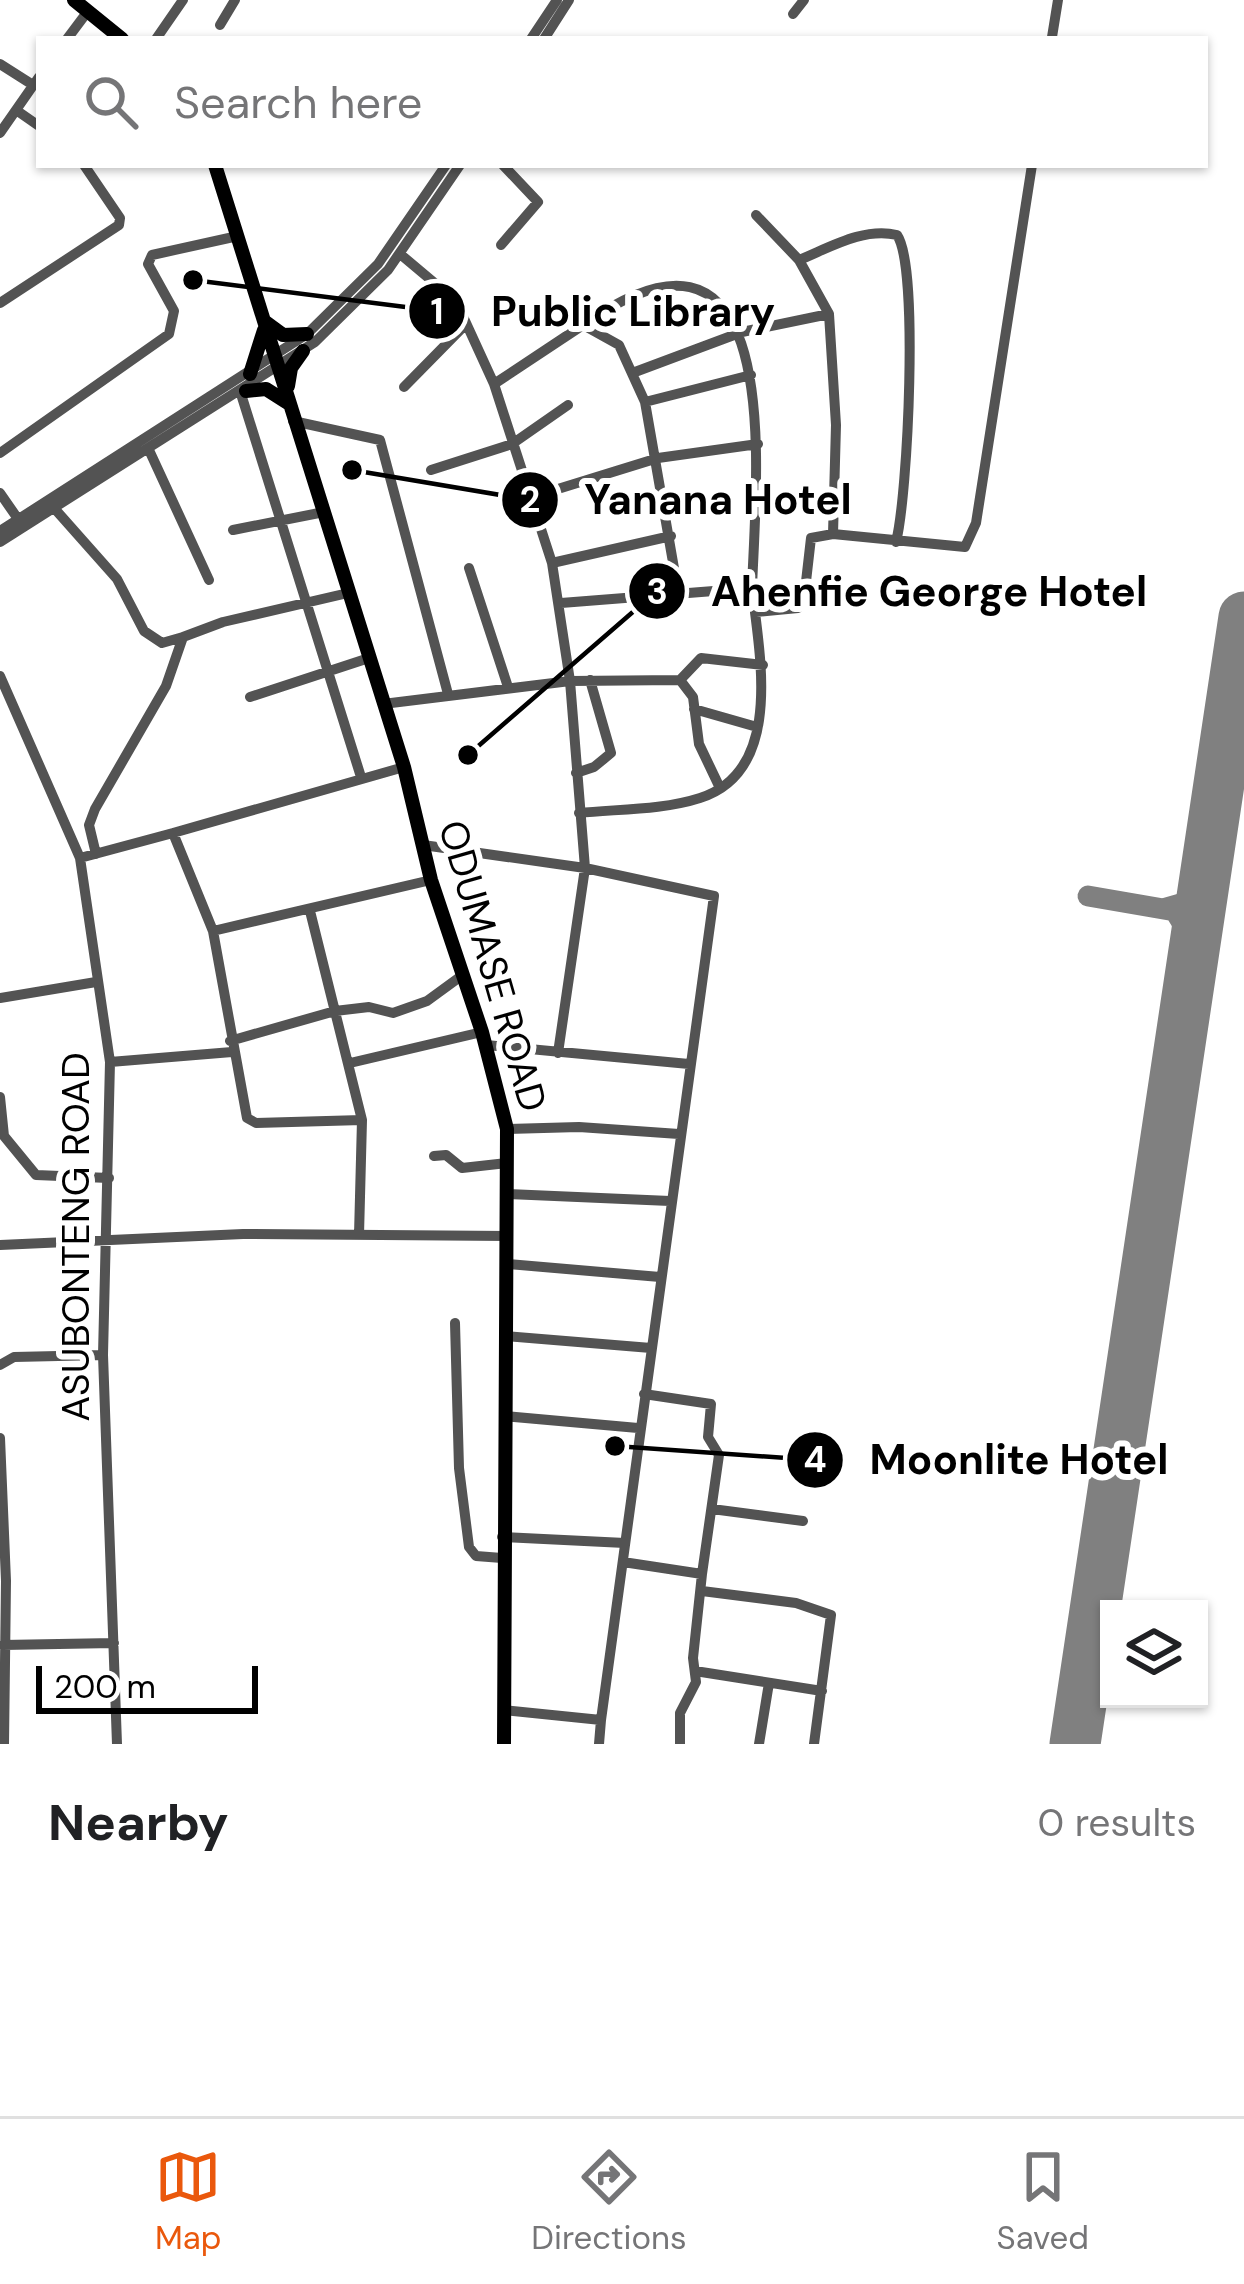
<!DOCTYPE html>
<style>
:root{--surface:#fff;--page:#f2f2f2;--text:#202124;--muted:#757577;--line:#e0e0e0;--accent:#ea580c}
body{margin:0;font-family:"DM Sans",sans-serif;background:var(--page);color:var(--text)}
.controls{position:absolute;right:36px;bottom:36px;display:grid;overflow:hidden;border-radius:0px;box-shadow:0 3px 9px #0004}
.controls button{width:108px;height:108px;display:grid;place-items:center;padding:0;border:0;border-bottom:3px solid var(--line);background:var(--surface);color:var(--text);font:60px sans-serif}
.scale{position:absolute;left:36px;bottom:30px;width:222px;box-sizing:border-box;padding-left:12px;border:6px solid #000;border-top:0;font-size:33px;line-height:42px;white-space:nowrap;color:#000;-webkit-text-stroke:9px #fff;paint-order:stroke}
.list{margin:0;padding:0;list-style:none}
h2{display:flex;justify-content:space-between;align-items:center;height:156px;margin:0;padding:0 48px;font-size:51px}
h2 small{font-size:39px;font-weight:400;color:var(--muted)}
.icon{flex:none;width:66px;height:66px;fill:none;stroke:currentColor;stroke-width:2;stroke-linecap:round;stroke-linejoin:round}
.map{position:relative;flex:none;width:1244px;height:1744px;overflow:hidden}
.search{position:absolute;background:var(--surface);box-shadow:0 3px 9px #0004;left:36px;right:36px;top:36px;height:132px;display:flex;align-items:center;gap:30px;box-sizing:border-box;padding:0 42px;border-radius:0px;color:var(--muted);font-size:45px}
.sheet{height:372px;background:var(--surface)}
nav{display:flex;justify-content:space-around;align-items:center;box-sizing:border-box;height:168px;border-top:3px solid var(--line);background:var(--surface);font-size:33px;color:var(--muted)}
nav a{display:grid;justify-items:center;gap:6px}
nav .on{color:var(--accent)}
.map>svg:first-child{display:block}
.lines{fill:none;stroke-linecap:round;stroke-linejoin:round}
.taxiway{stroke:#808080;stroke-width:21}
.runway{stroke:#808080;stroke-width:51}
.minor{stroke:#535353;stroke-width:10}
.major{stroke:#000;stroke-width:14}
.labels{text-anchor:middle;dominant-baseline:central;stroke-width:12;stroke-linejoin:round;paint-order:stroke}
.street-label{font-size:39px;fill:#000;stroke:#fff}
.leader{fill:none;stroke:#000;stroke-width:4.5}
.callout-dot{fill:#000;stroke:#fff;stroke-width:4.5}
.mark-label{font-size:36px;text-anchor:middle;font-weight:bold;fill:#fff}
.callout-label{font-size:42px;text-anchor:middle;font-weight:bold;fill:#000;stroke:#fff;stroke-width:12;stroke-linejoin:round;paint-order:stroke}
</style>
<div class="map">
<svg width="1244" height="1744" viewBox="0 0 1244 1744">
<rect width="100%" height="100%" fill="#fff"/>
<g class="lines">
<path class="taxiway" d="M1088,896L1175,911L1195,944
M1166,908L1187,902L1204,880"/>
<path class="runway" d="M1075,1744L1244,617"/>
<path class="minor" d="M793,14L804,0
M220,25L235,0
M1052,37L1058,0
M67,39L88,11
M156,39L183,0
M531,39L557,0
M544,39L569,0
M0,64L33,85
M16,110L39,126
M0,133L39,77
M756,215L799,260L829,314
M501,245L538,202L503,165
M799,260C829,248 863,227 897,235C919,266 908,495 896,542
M0,303L119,225L120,218L84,165
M583,325C788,180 756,474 752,588
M635,372L742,332L829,314L836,425L833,534L811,538L804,599L798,608L756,612
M494,384L583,325L619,345L645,402L678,591
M404,387L465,325
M241,394L361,777
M645,402L751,375
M293,421L380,440L448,694
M149,450L209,580
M0,453L169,334L174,311L148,264L152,255L238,236
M431,470L512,444L568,405
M0,493L18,519
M532,497L658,458L758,444
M54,508L117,579L144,631L162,643L183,637
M233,530L324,512
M0,531L307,334L378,264L446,165
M833,534L965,547L976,523L1032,165
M0,542L315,342L388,270L460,165
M552,563L671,536
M469,568L508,687
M561,603L752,588C759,652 785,771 700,798C663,810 618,809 579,813
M0,676L80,858L110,1062L103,1355L117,1744
M680,680L701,658L763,665
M250,697L369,658
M383,704L570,681L552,563L494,384L456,301L400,254
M694,709L757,727
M576,773L594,767L611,753L590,680
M173,833L404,767
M423,845L585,868L714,896L601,1720L503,1710
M96,854L89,825L95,809L166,686L183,637L223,622L348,593
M80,858L173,833L213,931L431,880
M310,911L362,1120L359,1235
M213,931L247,1118L256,1123L362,1120
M0,998L96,982
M230,1041L335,1011L369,1007L393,1013L427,1001L464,974
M486,1045L689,1064
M558,1053L585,868L570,681L680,680L693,697L699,744L720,788
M110,1062L232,1052
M350,1063L482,1032
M0,1097L4,1136L36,1175L109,1178
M507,1129L579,1127L679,1134
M434,1156L446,1155L462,1168L507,1163
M507,1194L670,1201
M0,1245L243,1234L508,1236
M508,1264L660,1277
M455,1323L459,1468L469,1547L476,1556L502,1558
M505,1336L651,1348
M0,1365L14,1357L103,1355
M644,1394L711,1404L708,1437L719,1455L702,1574
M504,1416L638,1428
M0,1438L6,1581L4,1744
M712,1509L803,1521
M502,1537L625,1543
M623,1562L702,1574L693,1658L696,1682L680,1713V1744
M702,1591L796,1603L831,1615L814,1744
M3,1645L114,1643
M695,1671L822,1691
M599,1744L601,1720
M759,1744L769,1683"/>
<path class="major" d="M74,0L122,39
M215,165L404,767L431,880L482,1032L507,1129L504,1744
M264,321L283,335L307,334
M250,374L264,330
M288,386L291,368L303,351
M246,391L266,389L288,403"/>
</g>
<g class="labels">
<g class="street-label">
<text transform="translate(493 966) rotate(74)">ODUMASE ROAD</text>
<text transform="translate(75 1237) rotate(-90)">ASUBONTENG ROAD</text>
</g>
</g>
<path class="leader" d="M193 280L437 311M352 470L530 500M468 755L657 591M615 1446L815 1460"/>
<g class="callout-dot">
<circle cx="193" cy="280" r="12"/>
<circle cx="352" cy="470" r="12"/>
<circle cx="468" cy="755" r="12"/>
<circle cx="615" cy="1446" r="12"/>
<circle cx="437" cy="311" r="30"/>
<circle cx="530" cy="500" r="30"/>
<circle cx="657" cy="591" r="30"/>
<circle cx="815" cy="1460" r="30"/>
</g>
<g class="mark-label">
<text x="437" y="324">1</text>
<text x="530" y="512">2</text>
<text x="657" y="604">3</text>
<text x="815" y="1472">4</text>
</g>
<g class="callout-label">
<text x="633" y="326">Public Library</text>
<text x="718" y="514">Yanana Hotel</text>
<text x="929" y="606">Ahenfie George Hotel</text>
<text x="1019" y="1474">Moonlite Hotel</text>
</g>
</svg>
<div class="controls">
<button><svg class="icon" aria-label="layers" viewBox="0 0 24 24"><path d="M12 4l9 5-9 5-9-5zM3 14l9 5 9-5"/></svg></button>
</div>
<div class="scale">200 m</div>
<div class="search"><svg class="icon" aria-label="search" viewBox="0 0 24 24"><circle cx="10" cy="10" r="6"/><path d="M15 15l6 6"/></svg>Search here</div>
</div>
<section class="sheet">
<h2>Nearby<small>0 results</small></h2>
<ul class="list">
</ul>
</section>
<nav>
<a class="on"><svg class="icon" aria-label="map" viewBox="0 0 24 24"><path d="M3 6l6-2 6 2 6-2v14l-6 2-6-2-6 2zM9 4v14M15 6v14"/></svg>Map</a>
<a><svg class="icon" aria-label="directions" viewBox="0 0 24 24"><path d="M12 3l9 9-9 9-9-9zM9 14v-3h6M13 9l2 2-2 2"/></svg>Directions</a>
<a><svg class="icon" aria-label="saved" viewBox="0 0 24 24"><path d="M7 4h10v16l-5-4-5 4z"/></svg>Saved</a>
</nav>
